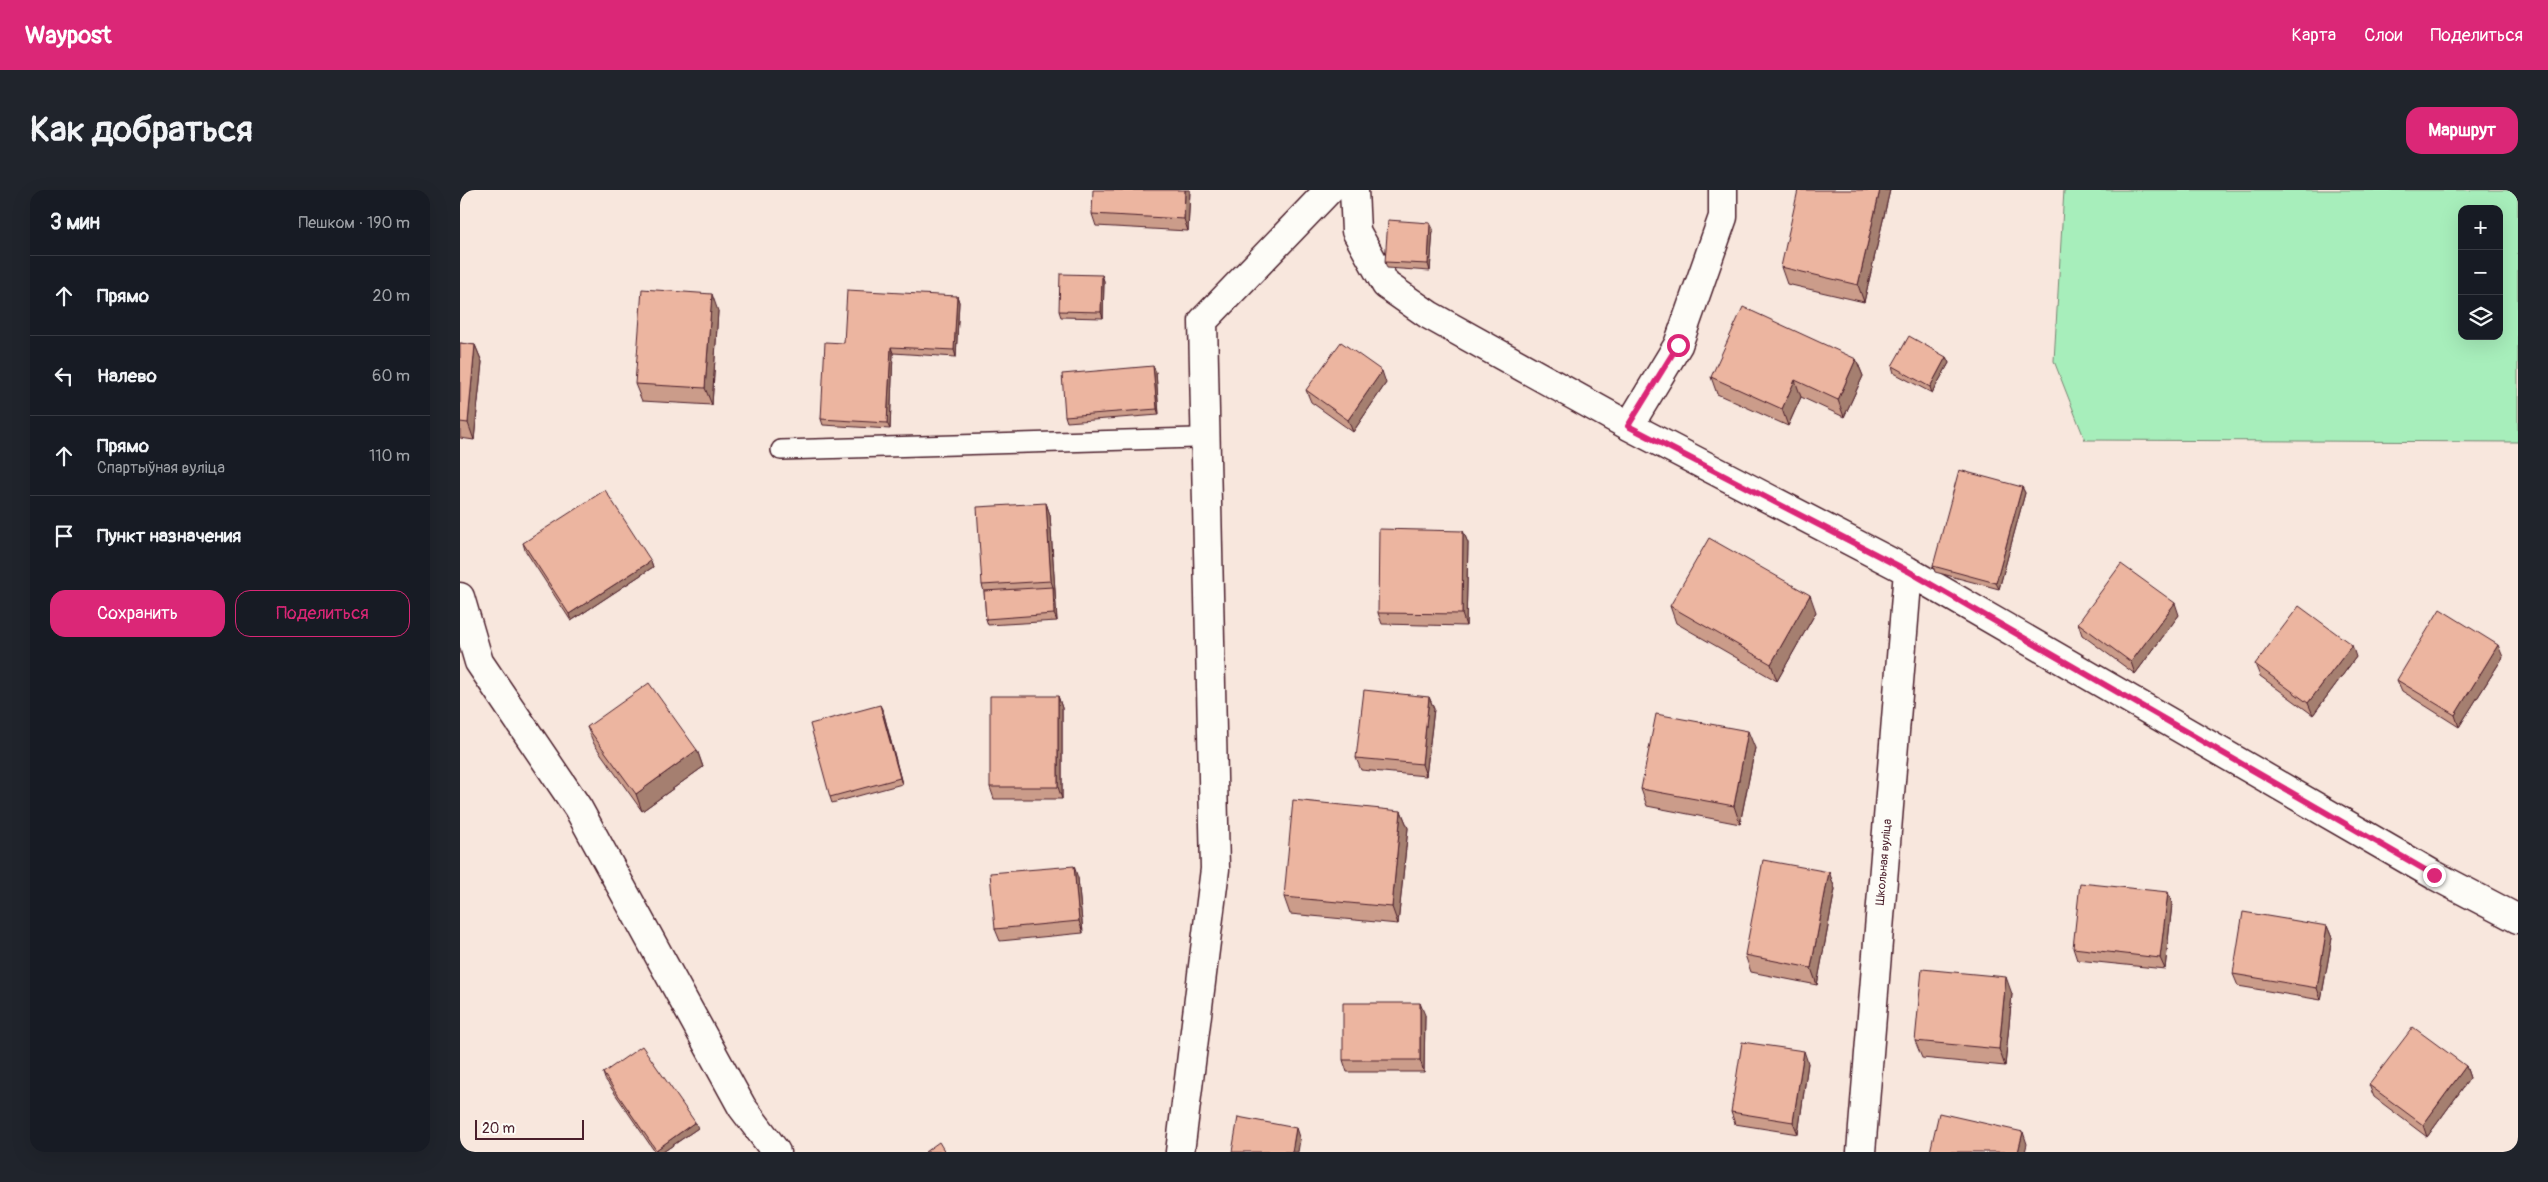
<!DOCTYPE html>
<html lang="ru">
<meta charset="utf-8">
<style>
:root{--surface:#171b24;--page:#20242c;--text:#f1f3f6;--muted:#9ea1a6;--line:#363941;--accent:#db2777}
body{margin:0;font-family:Pangolin,sans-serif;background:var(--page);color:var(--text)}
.controls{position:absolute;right:15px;top:15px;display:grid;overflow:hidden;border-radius:10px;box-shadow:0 5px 20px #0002}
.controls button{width:45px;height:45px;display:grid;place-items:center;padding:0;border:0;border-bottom:1px solid var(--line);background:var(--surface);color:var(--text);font:25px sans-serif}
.scale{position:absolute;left:15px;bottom:12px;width:109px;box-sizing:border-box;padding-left:5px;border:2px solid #4a1f2b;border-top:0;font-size:14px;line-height:18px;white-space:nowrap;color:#4a1f2b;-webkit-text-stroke:4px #fdfcf7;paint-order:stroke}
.stop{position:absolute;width:15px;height:15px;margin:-11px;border:4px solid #db2777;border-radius:50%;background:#fff}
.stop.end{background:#db2777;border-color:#fff;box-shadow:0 1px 5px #0008}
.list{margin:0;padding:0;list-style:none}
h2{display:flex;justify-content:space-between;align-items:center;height:65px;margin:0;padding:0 20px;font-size:21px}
h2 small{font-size:16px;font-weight:400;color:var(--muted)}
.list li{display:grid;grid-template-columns:32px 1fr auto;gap:15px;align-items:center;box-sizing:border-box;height:80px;padding:0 20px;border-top:1px solid var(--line)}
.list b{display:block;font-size:19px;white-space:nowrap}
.list p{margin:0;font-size:16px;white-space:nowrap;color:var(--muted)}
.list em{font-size:16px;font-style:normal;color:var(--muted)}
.actions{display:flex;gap:10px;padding:15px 20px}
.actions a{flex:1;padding:11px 0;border:1px solid var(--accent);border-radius:15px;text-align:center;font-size:18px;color:var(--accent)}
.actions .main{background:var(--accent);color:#fff}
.icon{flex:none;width:28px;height:28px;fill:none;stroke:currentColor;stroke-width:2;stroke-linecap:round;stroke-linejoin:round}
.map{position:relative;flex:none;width:2058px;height:962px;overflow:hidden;border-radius:15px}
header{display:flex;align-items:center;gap:30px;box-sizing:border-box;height:70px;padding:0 25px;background:var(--accent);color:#fff}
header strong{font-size:24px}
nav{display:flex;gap:28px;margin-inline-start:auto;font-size:18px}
.intro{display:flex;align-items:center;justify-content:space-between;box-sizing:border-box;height:120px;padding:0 30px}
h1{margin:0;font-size:35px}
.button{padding:12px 22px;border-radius:15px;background:var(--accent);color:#fff;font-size:18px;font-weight:700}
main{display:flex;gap:30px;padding:0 30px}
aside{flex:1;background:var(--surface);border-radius:15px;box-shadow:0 5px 20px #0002}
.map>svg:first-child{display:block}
.green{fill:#a7eebb;stroke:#788673;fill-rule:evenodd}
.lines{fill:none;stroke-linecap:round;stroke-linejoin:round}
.service-casing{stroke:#4a1f2b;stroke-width:22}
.minor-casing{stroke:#4a1f2b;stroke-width:31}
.service{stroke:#fdfcf7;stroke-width:19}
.minor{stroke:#fdfcf7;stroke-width:28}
.wall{fill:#cb9c8a;stroke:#4a1f2b}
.shaded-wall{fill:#a57f70;stroke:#4a1f2b}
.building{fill:#ecb5a0;stroke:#4a1f2b}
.route{stroke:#db2777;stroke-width:6}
.labels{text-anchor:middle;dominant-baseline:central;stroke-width:4;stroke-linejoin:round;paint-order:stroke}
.street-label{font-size:12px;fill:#4a1f2b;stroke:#fdfcf7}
</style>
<header>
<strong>Waypost</strong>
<nav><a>Карта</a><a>Слои</a><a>Поделиться</a></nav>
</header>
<div class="intro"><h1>Как добраться</h1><a class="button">Маршрут</a></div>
<main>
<aside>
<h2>3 мин<small>Пешком · 190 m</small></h2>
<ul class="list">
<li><svg class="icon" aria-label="ahead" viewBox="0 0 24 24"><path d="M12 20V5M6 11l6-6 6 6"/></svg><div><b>Прямо</b></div><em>20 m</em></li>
<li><svg class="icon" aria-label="left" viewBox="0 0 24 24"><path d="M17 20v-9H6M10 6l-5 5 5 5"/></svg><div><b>Налево</b></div><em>60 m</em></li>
<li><svg class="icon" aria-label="ahead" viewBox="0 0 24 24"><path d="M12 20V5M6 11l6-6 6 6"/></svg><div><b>Прямо</b><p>Спартыўная вуліца</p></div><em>110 m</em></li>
<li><svg class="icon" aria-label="arrive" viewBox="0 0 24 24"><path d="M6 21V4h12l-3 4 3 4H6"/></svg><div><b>Пункт назначения</b></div></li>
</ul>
<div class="actions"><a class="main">Сохранить</a><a>Поделиться</a></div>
</aside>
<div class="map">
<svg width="2058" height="962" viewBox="0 0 2058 962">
<rect width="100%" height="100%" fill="#f8e7dd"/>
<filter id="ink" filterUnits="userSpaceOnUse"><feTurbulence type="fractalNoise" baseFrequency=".02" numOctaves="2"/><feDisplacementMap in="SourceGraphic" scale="10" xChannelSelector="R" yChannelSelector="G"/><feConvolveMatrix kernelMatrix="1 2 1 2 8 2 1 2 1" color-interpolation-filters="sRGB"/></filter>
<g filter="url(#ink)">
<path class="green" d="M1604,0H2058V252L1625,250L1594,171ZM2002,19H2039V146H2002Z"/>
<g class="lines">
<defs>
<path id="service" d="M321,260L736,248"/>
<path id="minor" d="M894,0L896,41L926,95L969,125L1169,236L1448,381L1974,685L2058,729
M1169,236L1218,155L1263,27V0
M0,407L19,472L118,618L282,917L316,962
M720,962L755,679L743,131L869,0
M1401,962L1448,381"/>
</defs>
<use href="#service" class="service-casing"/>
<use href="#minor" class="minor-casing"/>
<use href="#service" class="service"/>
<use href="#minor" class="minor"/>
</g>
<path class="wall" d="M730,0L728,41L636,36L632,24Z
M1430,0L1404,112L1327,94L1321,77Z
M973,39L970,81L927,78L925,72Z
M642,85L644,91L643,128L601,127L599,121Z
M497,106L499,112L496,167L433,163L430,239L363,235L361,229L384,153Z
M258,121L252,215L182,211L175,194Z
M0,153L15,155L22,172L14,250L0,248Z
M1486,167L1489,173L1472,203L1434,183L1432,176Z
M1396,169L1403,186L1384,227L1341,207L1328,236L1257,204L1251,187Z
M696,182L699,225L607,232L605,226Z
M926,193L893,242L851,212L846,200Z
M1562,297L1565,303L1539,399L1475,382L1473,376Z
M586,313L590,325L597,431L528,435L526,429L524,401L522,395Z
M1003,341L1008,353L1006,436L922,434L918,423Z
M63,353L191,371L193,377L111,431L65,360Z
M1210,416L1356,422L1317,491L1216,433Z
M1719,425L1675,484L1622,445L1618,433Z
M1896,467L1853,525L1800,486L1795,474Z
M2043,467L1999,537L1942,501L1937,490Z
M598,506L602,518V609H534L530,597Z
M969,507L974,519L966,586L901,580L896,568Z
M423,521L442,594L372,613L370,607Z
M127,537L237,560L243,577L182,621L134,554Z
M1295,558L1280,634L1187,616L1181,599Z
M941,621L948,638L938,734L830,724L824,707Z
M1369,682L1375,699L1357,795L1291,782L1285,765Z
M618,688L623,743L540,751L535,739Z
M1712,714L1705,779L1617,770L1613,758Z
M1867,736L1872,748L1861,810L1778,796L1773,784Z
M1552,804L1545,876L1462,868L1455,851Z
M965,825L964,882H887L883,870Z
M1348,873L1338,944L1275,934L1271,922Z
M2006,876L2010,888L1967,947L1914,907L1909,895Z
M143,883L238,938L203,962H195L145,889Z"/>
<path class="shaded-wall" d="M725,0H730L728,41L724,29Z
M1420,0H1430L1404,112L1398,95Z
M970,33L973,39L970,81L968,74Z
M642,85L644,91L643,128L641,122Z
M252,104L258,121L252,215L245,198Z
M497,106L499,112L496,167L494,160Z
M15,155L22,172L14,250L8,233Z
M431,157L433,163L430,239L427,233Z
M1486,167L1489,173L1472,203L1470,197Z
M1396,169L1403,186L1384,227L1378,210Z
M693,176L696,182L699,225L697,219Z
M922,181L926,193L893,242L888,230Z
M1335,190L1341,207L1328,236L1322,219Z
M1562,297L1565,303L1539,399L1536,393Z
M586,313L590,325L597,431L594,424L593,397L591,391Z
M1003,341L1008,353L1006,436L1002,424Z
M191,371L193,377L111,431L109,424Z
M1350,405L1356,422L1317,491L1311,474Z
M1715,413L1719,425L1675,484L1671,472Z
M1892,455L1896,467L1853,525L1848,513Z
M2038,455L2043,467L1999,537L1995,525Z
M598,506L602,518V609L598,597Z
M969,507L974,519L966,586L962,574Z
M420,515L423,521L442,594L440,588Z
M1288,541L1295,558L1280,634L1274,616Z
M237,560L243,577L182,621L176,604Z
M941,621L948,638L938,734L932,717Z
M614,676L618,688L623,743L619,731Z
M1369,682L1375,699L1357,795L1351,778Z
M1708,702L1712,714L1705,779L1700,768Z
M1867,736L1872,748L1861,810L1857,798Z
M1546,787L1552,804L1545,876L1539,859Z
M960,813L965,825L964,882L960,870Z
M1344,861L1348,873L1338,944L1333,932Z
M2006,876L2010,888L1967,947L1963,935Z
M235,932L238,938L203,962H197L196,960Z
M836,938L840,950L838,962H832Z
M1563,942L1567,954L1565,962H1558Z"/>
<path class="building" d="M633,0H725L724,29L632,24Z
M1338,0H1420L1398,95L1321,77Z
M928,30L970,33L968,74L925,72Z
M600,84L642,85L641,122L599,121Z
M182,99L252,104L245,198L175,194Z
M387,100L497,106L494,160L431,157L427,233L361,229L365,152L384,153Z
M1283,117L1396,169L1378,210L1335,190L1322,219L1251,187Z
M1449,146L1486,167L1470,197L1432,176Z
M881,152L922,181L888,230L846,200Z
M0,153L15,155L8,233L0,232Z
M693,176L697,219L605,226L602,184Z
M1499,280L1562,297L1536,393L1473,376Z
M145,300L191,371L109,424L63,353Z
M586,313L591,391L522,395L517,317Z
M919,339L1003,341L1002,424L918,423Z
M1249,348L1350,405L1311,474L1210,416Z
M1661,374L1715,413L1671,472L1618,433Z
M593,397L594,424L526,429L524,401Z
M1839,416L1892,455L1848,513L1795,474Z
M1980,419L2038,455L1995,525L1937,490Z
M189,493L237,560L176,604L127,537Z
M904,500L969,507L962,574L896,568Z
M530,506H598V597H530Z
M420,515L440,588L370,607L350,534Z
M1196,524L1288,541L1274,616L1181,599Z
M833,610L941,621L932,717L824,707Z
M1303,670L1369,682L1351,778L1285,765Z
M614,676L619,731L535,739L530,683Z
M1620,693L1708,702L1700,768L1613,758Z
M1783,722L1867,736L1857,798L1773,784Z
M1462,779L1546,787L1539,859L1455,851Z
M883,813H960V870H883Z
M1953,837L2006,876L1963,935L1909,895Z
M1282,852L1344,861L1333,932L1271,922Z
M182,856L235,932L196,960L143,883Z
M1479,923L1563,942L1558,962H1470Z
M778,927L836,938L832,962H772Z
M479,952L485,962H465Z"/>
</g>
<g class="lines" filter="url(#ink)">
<path class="route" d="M1218,155L1168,236L1448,381L1974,685"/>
</g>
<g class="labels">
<g class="street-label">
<text transform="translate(1424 672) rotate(-85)">Школьная вуліца</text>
</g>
</g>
</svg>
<div class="controls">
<button>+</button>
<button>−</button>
<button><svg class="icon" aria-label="layers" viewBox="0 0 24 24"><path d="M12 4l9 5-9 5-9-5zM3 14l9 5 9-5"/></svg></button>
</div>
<div class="scale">20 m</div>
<div class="stop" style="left:1218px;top:155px"></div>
<div class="stop end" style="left:1974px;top:685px"></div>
</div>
</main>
